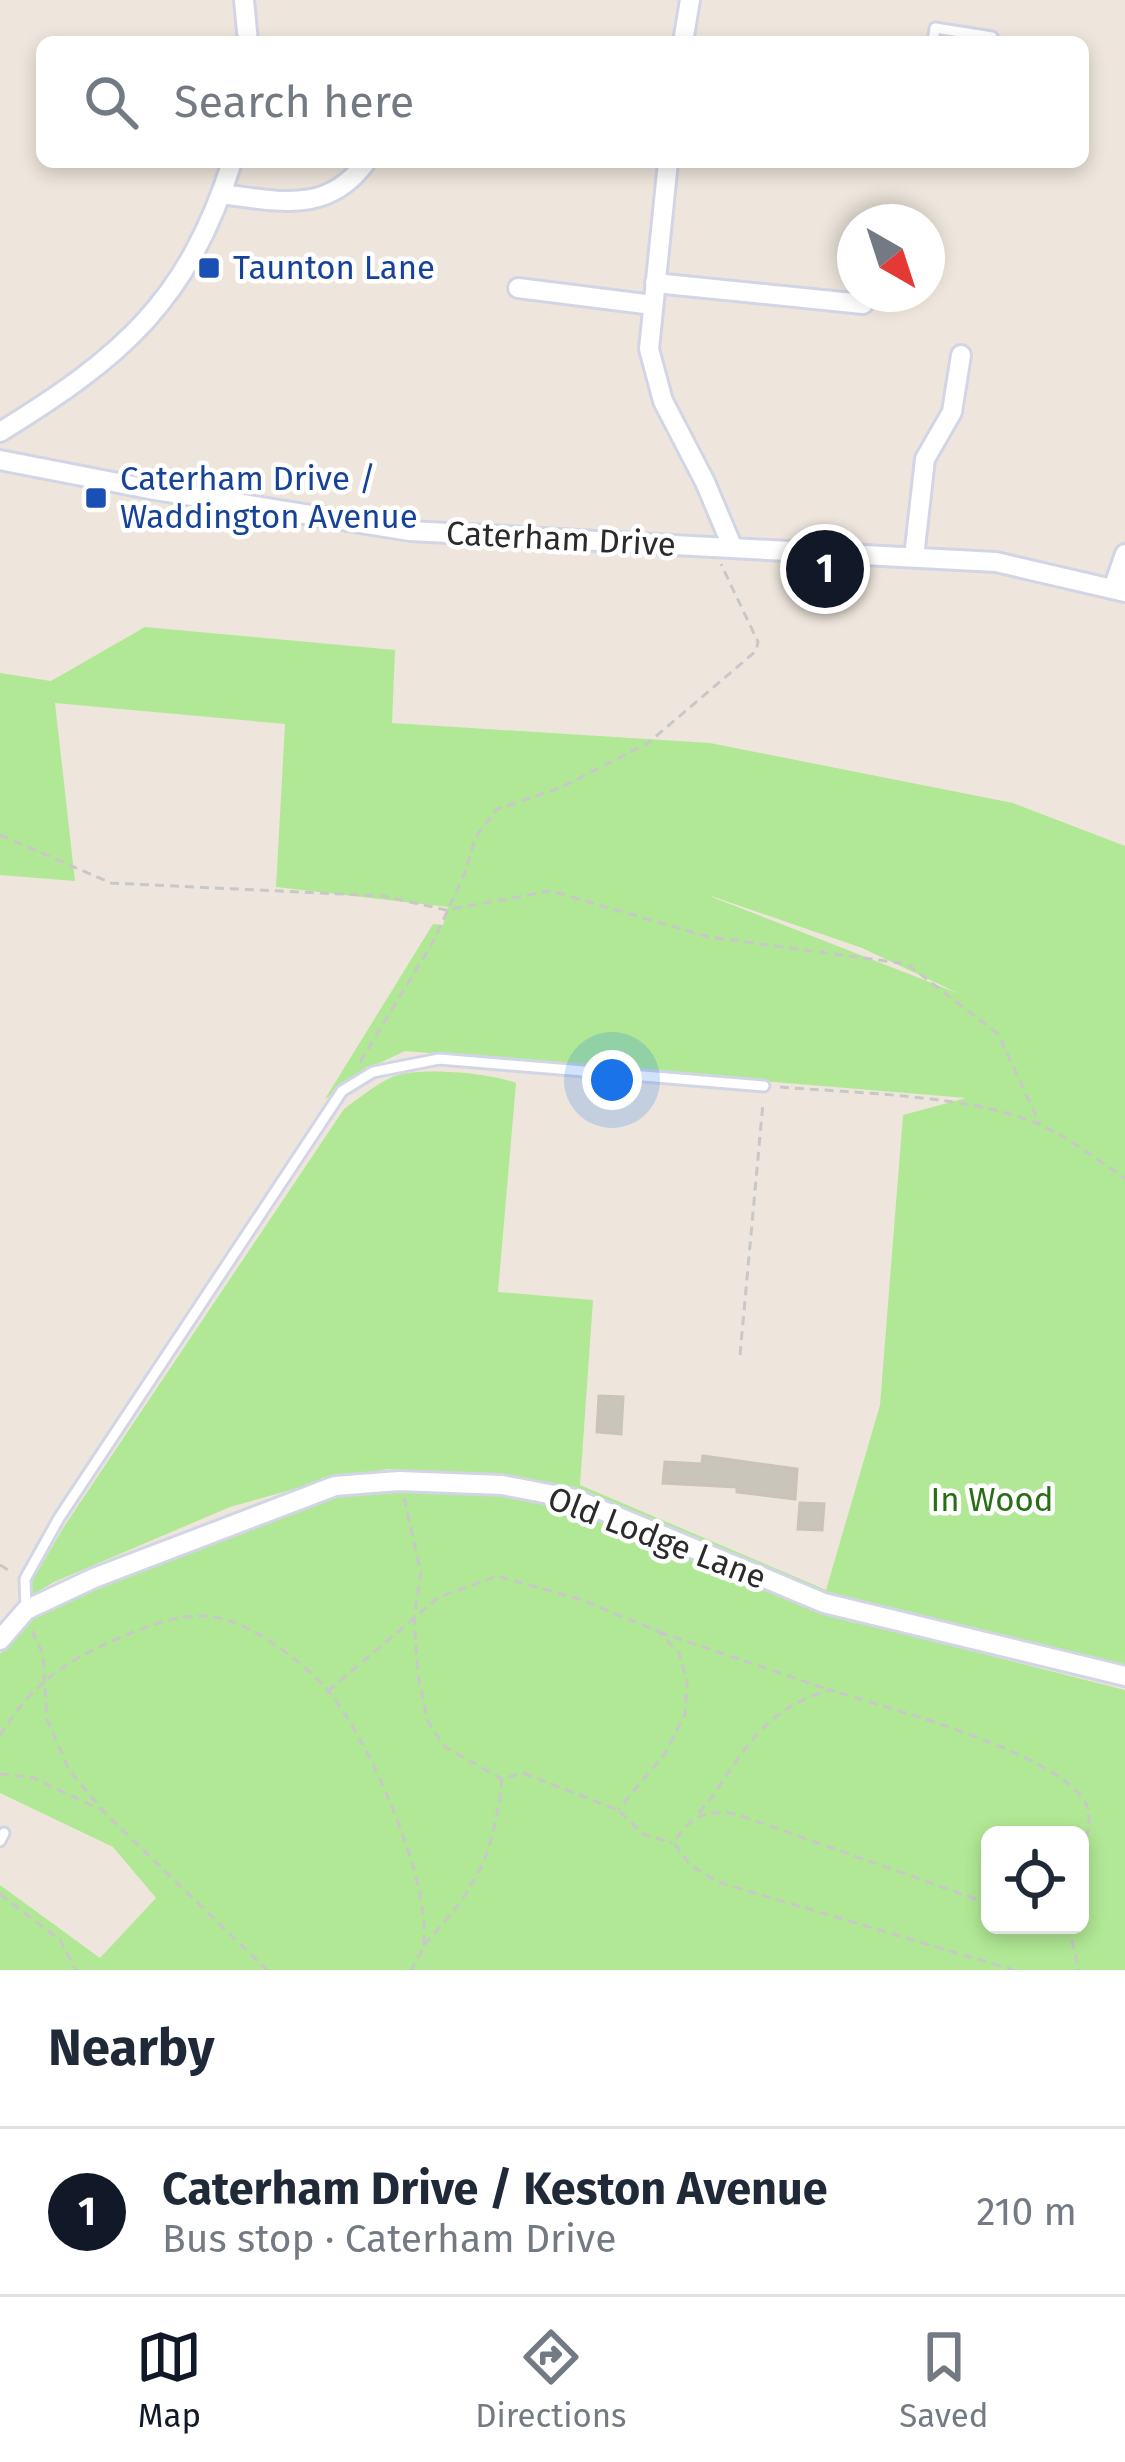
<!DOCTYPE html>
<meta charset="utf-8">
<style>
:root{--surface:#fff;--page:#f6f6f7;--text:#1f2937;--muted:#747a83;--line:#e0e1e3;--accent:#111827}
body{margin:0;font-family:"Fira Sans",sans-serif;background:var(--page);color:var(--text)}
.controls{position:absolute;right:36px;bottom:36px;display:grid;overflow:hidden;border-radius:18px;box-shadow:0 6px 18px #0003}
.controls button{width:108px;height:108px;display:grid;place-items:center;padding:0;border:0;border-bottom:3px solid var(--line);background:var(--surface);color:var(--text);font:60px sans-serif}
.compass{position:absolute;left:837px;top:204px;width:108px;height:108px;border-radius:50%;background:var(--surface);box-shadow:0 6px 18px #0003;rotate:141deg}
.you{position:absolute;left:612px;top:1080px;width:42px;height:42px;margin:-30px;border:9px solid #fff;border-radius:50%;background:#1a73e8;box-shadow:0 0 0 18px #1a73e833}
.badge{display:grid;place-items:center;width:78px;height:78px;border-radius:50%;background:var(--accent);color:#fff;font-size:39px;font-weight:700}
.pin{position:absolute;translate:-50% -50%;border:6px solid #fff;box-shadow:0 3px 12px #0006}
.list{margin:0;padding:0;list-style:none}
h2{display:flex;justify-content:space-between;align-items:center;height:156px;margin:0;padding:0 48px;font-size:51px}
h2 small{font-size:39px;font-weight:400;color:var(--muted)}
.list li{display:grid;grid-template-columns:78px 1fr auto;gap:36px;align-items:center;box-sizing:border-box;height:168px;padding:0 48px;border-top:3px solid var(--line)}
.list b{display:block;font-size:45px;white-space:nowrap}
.list p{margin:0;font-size:39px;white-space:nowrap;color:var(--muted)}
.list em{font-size:39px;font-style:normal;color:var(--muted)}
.icon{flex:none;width:66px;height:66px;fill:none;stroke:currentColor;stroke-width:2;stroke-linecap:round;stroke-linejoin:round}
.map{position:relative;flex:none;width:1125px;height:1970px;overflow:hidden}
.search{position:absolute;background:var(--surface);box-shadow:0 6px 18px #0003;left:36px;right:36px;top:36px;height:132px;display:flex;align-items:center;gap:30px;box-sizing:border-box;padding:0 42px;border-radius:18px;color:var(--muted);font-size:45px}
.sheet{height:324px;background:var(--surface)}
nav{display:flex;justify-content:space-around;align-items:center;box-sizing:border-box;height:168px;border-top:3px solid var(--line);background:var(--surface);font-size:33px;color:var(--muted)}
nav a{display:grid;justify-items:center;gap:6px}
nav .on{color:var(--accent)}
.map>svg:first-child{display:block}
.green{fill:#b1e895;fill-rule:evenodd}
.building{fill:#c9c5bb;stroke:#cac3b6;stroke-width:3}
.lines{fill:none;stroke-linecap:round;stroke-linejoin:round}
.lane-casing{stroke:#d2d5e5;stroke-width:15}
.street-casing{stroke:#d2d5e5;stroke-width:24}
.path{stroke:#c8c8c8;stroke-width:3;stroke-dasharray:9 6;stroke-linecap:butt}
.lane{stroke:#fff;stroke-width:9}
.street{stroke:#fff;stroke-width:18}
.transit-dot{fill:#1a4fb4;stroke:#fff;stroke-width:4.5}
.labels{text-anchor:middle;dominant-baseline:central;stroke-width:9;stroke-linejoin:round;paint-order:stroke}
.transit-label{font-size:33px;fill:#164399;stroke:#fff;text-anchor:start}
.street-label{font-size:33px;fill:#2b2b2b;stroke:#fff}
.park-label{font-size:33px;fill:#276e15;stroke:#fff}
</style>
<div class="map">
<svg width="1125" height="1970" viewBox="0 0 1125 1970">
<rect width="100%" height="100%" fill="#eee6dc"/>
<path class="green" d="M145,627L395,650L392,723L710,743L1013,803L1125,846V1668L826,1598L572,1489L525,1478L387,1469L316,1483L230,1507L54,1582L32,1595V1581L65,1525L344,1109C359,1098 375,1085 392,1077C417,1066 491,1073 516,1083L498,1292L593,1300L580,1485L826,1590L880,1405L903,1115L966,1098L405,1051L373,1066L325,1099L433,924L443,925L448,907L276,887L285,724L55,703L75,881L0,875V673L51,681ZM711,896L862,948L960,994L712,897Z
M392,1490L500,1496L568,1505L827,1614L1125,1690V1970H0V1885L100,1958L156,1898L113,1847L0,1793V1654L30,1620L63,1598L183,1547L336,1498ZM990,1835H1080V1925H990Z"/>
<path class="building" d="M599,1396L623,1397L621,1434L597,1432Z
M703,1456L797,1469L795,1499L737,1492V1487L663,1483L665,1462L702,1464Z
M800,1503L824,1504L822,1530L798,1529Z"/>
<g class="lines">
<defs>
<path id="lane" d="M933,42L935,28L992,37
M26,1610L25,1579L59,1518L342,1091L373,1072L439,1059L764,1086
M0,1841L4,1833"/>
<path id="street" d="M244,0L248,42
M683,42L690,0
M668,162L649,349L663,401L705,482L732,546
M221,194C279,201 327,215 366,162
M655,283L863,304
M518,288L653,305
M0,432C122,357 187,302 232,162
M0,460L149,489L410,531L996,562L1125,592
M914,557L925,459L952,412L961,355
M1113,589L1125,554
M0,1640L26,1610L94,1578L335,1486L399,1481L502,1485L575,1499L824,1603L1125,1676"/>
</defs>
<use href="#lane" class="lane-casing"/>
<use href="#street" class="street-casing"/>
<path class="path" d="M0,835L111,883L383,896L446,910L551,891L709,937L907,964L998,1034L1040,1124
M360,1062L433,942L465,873L475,838L497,809L560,788L648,743L756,651L758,642L721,564
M780,1087C853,1093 973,1095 1038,1124C1069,1137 1097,1160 1125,1178
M740,1355L763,1103
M404,1498L421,1573L414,1618L418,1675L428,1722L445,1747L502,1779L523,1773L618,1810L643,1834L672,1843
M0,1565L13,1573
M32,1631L43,1654L47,1719L69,1770L104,1812L267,1970
M659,1632L827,1689
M328,1691L439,1597L497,1576L579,1599L658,1631L679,1653L687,1682L685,1714L666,1752L618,1810
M0,1736C29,1687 64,1661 117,1639C145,1627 174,1615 205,1616C245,1617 303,1661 328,1691C368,1737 433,1884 423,1945C422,1953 415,1963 411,1970
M0,1774L34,1778L99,1809
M699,1813C743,1758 756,1711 830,1690C880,1706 1074,1756 1088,1809C1092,1824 1084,1848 1080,1864
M0,1894L60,1940L76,1970
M990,1904L736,1814C706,1809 689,1816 674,1843L690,1865L718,1882L1014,1970
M1050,1925L1065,1930
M1068,1925L1079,1970
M424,1945C477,1887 493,1858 502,1780"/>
<use href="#lane" class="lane"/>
<use href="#street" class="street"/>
</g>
<g class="transit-dot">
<rect x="197" y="256" width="24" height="24" rx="6"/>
<rect x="84" y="486" width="24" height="24" rx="6"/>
</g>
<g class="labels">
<g class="transit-label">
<text x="233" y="268">Taunton Lane</text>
<text x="120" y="479">Caterham Drive /<tspan x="120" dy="38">Waddington Avenue</tspan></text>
</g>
<g class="street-label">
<text transform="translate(561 539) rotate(3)">Caterham Drive</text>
<text transform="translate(657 1538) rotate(21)">Old Lodge Lane</text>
</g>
<g class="park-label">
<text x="992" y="1500">In Wood</text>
</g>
</g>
</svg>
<div class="controls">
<button><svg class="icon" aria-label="locate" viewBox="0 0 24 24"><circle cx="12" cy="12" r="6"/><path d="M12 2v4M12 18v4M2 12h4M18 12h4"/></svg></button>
</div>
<svg class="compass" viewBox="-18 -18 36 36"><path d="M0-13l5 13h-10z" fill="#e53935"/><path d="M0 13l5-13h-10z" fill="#747a83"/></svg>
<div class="you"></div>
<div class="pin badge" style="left:825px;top:569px">1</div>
<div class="search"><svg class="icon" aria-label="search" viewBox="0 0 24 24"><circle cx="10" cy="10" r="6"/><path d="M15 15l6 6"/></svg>Search here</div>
</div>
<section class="sheet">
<h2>Nearby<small></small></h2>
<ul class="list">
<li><span class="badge">1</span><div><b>Caterham Drive / Keston Avenue</b><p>Bus stop · Caterham Drive</p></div><em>210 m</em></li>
</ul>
</section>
<nav>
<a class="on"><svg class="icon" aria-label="map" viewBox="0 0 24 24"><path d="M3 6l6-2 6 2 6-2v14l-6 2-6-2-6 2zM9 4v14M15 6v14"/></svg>Map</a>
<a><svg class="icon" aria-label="directions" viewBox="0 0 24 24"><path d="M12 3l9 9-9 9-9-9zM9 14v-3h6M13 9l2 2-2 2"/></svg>Directions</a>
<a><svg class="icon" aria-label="saved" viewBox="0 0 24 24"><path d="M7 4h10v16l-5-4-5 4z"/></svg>Saved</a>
</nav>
